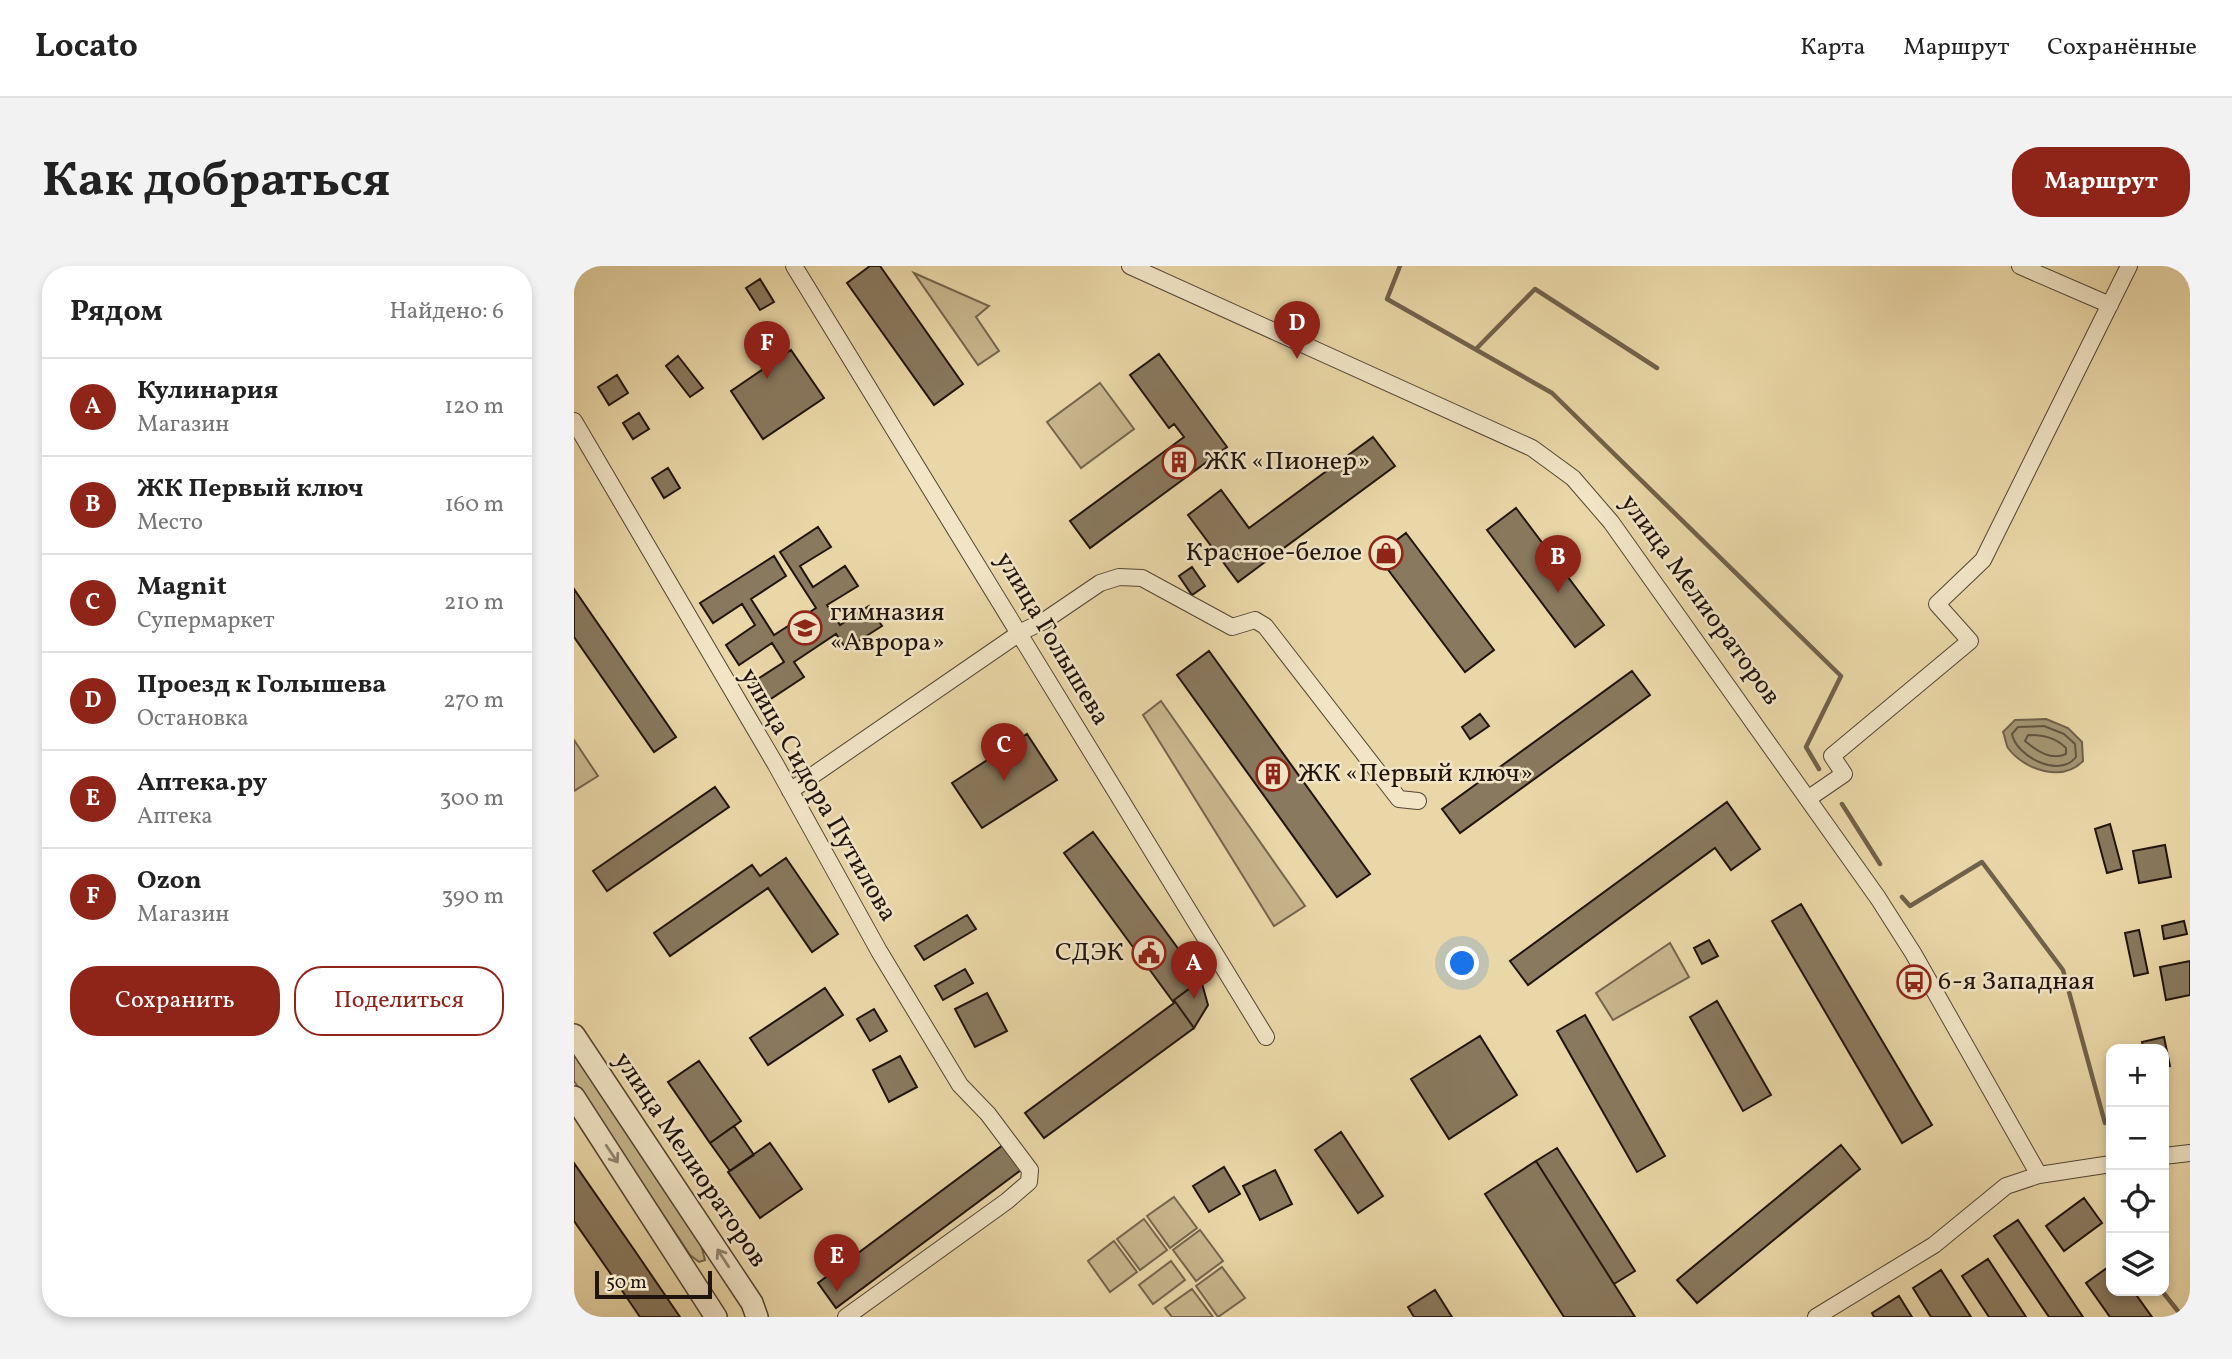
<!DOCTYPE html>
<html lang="ru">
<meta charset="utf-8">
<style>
:root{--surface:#fff;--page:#f2f2f2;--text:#222;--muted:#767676;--line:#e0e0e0;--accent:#8f2418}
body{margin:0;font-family:Vollkorn,serif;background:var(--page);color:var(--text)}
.controls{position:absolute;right:21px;bottom:21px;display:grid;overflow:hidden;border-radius:14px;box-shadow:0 4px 10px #0003}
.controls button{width:63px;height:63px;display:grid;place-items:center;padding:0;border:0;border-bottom:2px solid var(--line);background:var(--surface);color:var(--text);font:35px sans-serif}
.scale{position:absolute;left:21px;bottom:18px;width:117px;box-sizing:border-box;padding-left:7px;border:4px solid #20140e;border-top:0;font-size:19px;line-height:24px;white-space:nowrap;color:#20140e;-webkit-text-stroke:5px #f1e5c6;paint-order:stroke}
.you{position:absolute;left:889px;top:698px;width:24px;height:24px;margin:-18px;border:5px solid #fff;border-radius:50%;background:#1a73e8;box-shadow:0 0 0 10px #1a73e833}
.badge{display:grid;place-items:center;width:46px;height:46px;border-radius:50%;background:var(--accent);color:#fff;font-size:23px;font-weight:700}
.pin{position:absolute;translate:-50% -58px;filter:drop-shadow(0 2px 4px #0008)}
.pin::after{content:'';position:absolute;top:37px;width:24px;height:21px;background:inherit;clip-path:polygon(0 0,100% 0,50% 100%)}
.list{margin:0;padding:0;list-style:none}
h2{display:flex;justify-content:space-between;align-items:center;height:91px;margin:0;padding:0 28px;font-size:30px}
h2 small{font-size:23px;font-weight:400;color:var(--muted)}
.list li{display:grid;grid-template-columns:46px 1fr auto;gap:21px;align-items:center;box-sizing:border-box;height:98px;padding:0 28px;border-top:2px solid var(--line)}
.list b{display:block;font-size:26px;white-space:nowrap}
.list p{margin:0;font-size:23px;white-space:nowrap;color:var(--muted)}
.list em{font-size:23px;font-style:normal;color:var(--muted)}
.actions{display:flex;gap:14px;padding:21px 28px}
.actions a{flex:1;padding:16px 0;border:2px solid var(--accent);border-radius:28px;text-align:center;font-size:24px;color:var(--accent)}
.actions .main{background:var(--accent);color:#fff}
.icon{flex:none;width:38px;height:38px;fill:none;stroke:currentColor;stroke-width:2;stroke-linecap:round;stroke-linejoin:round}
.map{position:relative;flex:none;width:1616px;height:1051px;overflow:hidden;border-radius:28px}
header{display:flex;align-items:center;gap:42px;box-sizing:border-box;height:98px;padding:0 35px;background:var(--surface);border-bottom:2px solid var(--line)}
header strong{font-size:33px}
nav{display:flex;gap:38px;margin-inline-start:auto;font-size:24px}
.intro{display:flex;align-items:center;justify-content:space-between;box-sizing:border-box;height:168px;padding:0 42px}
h1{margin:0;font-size:49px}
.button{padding:18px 32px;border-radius:28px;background:var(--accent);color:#fff;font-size:24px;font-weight:700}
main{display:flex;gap:42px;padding:0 42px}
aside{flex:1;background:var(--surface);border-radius:28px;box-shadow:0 4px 10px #0003}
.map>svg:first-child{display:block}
.green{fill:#c8b68d;stroke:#74654e;stroke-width:2}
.water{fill:#a59573;stroke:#70614b;stroke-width:2}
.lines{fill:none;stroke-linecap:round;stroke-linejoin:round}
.shore{stroke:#625440;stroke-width:2}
.stream{stroke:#70614b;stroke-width:4.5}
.building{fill:#89795e;stroke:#20140e;stroke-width:2}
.minor-casing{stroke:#524534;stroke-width:18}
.tertiary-casing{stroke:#524534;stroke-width:24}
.minor{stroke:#f1e5c6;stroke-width:16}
.tertiary{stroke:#f1e5c6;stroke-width:21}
.oneway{stroke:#938773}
.labels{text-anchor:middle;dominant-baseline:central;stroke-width:5;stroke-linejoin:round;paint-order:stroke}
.poi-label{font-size:26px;fill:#20140e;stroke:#f1e5c6;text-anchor:start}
.street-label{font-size:26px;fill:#20140e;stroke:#f1e5c6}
</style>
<header>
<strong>Locato</strong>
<nav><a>Карта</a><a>Маршрут</a><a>Сохранённые</a></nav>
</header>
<div class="intro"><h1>Как добраться</h1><a class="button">Маршрут</a></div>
<main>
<aside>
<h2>Рядом<small>Найдено: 6</small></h2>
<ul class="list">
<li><span class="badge">A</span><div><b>Кулинария</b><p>Магазин</p></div><em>120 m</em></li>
<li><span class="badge">B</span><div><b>ЖК Первый ключ</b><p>Место</p></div><em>160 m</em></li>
<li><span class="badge">C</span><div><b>Magnit</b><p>Супермаркет</p></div><em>210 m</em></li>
<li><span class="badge">D</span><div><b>Проезд к Голышева</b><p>Остановка</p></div><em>270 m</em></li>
<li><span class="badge">E</span><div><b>Аптека.ру</b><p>Аптека</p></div><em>300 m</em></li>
<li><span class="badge">F</span><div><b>Ozon</b><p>Магазин</p></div><em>390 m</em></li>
</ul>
<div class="actions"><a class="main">Сохранить</a><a>Поделиться</a></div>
</aside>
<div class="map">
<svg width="1616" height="1051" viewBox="0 0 1616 1051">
<rect width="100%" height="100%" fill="#ead7a7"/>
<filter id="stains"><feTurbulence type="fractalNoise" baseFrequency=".00286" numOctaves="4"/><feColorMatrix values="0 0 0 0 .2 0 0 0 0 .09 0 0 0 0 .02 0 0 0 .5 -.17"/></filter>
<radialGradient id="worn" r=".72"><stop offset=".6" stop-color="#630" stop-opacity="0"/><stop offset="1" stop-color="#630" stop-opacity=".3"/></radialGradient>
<path class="green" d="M340,7L415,40L402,51L425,85L404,99Z
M526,117L560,163L507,202L473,156Z
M587,435L731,640L700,660L569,449Z
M0,474L24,510L0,525Z
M1096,677L1115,711L1039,754L1022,727Z
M0,782L124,967L131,994L125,996L116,989L0,815Z
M600,931L623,962L596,982L573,950Z
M570,953L593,984L566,1004L543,973Z
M626,964L649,995L622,1015L599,984Z
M540,975L563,1006L536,1026L514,995Z
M597,995L611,1014L579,1038L565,1019Z
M648,1001L671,1032L644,1051L622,1020Z
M618,1023L639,1051H598L591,1042Z"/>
<path class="water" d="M1472,453L1494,462L1508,476L1509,495C1489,516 1451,505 1434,482C1432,478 1431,471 1429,466L1441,454Z"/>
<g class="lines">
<path class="shore" d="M1470,460L1490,468L1501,478L1502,491C1485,513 1442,490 1438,468L1444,461Z
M1454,469C1469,469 1481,471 1492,482V488C1477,495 1463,485 1451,475Z"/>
<path class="stream" d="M826,0L813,33L978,127L1267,410L1232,481L1245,503
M902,83L961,23L1083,102
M1268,538L1306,598
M1328,631L1336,640L1408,596L1489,704L1531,857
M1588,1025L1607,1049L1616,1046"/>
</g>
<path class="building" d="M296,0H306L389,118L360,139L273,17Z
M186,13L200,36L186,44L172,22Z
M217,84L250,132L189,173L157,125Z
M585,88L653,181L516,282L496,255L610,171L600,158L595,162L556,109Z
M104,90L129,122L116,131L92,100Z
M43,109L54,127L35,139L24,121Z
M65,147L75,163L59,173L49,157Z
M799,171L821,200L664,316L614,249L647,224L675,262Z
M94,202L106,222L90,232L78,212Z
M942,242L1030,359L1001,381L913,264Z
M244,261L257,281L226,300L239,321L271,300L284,320L253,339L266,359L295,340L308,360L272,383L262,368L220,396L230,411L192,436L179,416L210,396L198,377L165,399L152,379L181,359L168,338L139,357L126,337L200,290L212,310L177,333L200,369L242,342L206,286Z
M832,267L920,384L891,406L803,289Z
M618,301L631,320L618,329L605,310Z
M0,323L102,471L80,486L0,371Z
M635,385L796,608L763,631L603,409Z
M1058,405L1076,429L886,567L868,543Z
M906,448L915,460L896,473L888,461Z
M453,468L483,514L408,562L378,517Z
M141,521L155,541L33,625L19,605Z
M1153,536L1186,583L1157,604L1141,582L954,719L936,695Z
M1536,558L1548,603L1533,607L1521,563Z
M519,566L627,714L600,734L620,762L470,872L451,847L600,737L490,587Z
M1591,579L1597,611L1565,617L1559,585Z
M212,592L264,668L238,686L194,622L96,690L80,667L178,599L186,610Z
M1227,638L1358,859L1328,877L1198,655Z
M393,649L402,663L350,694L341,680Z
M1610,655L1613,668L1590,673L1588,660Z
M1565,664L1574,707L1560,710L1551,667Z
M1135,674L1144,690L1128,698L1120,682Z
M1616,695V729L1592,734L1586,701Z
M391,703L399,717L369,734L361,720Z
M627,714L634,739L620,762L600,734Z
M251,722L269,749L194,799L176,772Z
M413,727L433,765L401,781L381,743Z
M1143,735L1197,829L1169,845L1116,751Z
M300,743L313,765L296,775L283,753Z
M1011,749L1091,890L1063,906L983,765Z
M906,770L943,829L875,873L837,813Z
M1590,771L1596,800L1590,801V783H1570L1568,776Z
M326,790L343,821L315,836L299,804Z
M125,795L167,855L136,877L94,816Z
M160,860L180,889L156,905L136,877Z
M767,866L809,930L784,947L741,884Z
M196,877L228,923L186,952L154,906Z
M429,879L447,904L262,1042L244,1017Z
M1267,879L1286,903L1123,1037L1103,1014Z
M983,882L1061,1005L1040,1018L962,895Z
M962,895L1040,1018L1061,1051H990L911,928Z
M0,897L61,985L106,1051H66L34,1004L0,955Z
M650,901L666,928L635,946L619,920Z
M701,904L718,938L686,954L669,920Z
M1510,932L1528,957L1490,985L1472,960Z
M1444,954L1509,1051H1475L1420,970Z
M1414,993L1452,1051H1415L1388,1010Z
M1537,999V1025H1570L1563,1030L1578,1051H1536L1512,1017Z
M1367,1004L1397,1051H1357L1339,1022Z
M861,1024L878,1051H840L834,1041Z
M1325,1030L1338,1051H1300L1298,1047Z"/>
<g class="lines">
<defs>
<path id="minor" d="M220,0L692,771
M556,0L958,182L999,212L1037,256L1304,632L1339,687L1465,909
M1446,0L1536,39
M0,155L202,499L305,685L386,819L414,848L456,904L455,916L433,935L272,1051
M216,525L447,366L470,355L526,317L545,311L568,312L658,361L681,354L691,360L825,533L844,535
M1235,532L1270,508L1258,490L1396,375L1363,338L1409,294L1555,0
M1590,890L1616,887
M1242,1051L1360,979L1432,920L1465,909L1537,898"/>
<path id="tertiary" d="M0,769L178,1037L183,1051
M0,831L142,1051"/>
</defs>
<use href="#minor" class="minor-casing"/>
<use href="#tertiary" class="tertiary-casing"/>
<use href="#minor" class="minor"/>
<use href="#tertiary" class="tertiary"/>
</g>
<defs><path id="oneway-shaft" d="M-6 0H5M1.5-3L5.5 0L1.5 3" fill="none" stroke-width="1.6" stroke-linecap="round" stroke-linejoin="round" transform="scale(1.75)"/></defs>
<g class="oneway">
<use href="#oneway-shaft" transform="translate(38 888) rotate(56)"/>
<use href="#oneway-shaft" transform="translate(149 992) rotate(-123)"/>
</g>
<defs>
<symbol id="building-ring" viewBox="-11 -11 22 22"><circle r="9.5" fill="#f1e5c6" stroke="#8f2418" stroke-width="1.5"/><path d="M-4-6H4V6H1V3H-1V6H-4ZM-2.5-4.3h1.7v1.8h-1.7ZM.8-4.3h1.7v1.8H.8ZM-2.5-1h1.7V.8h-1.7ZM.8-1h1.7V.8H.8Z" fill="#8f2418"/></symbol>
<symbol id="shop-ring" viewBox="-11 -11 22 22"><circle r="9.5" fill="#f1e5c6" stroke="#8f2418" stroke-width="1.5"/><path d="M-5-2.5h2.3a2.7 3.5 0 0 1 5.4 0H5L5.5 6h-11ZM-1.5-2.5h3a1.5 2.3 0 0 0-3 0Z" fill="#8f2418"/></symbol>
<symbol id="school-ring" viewBox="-11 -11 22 22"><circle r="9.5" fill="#f1e5c6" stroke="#8f2418" stroke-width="1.5"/><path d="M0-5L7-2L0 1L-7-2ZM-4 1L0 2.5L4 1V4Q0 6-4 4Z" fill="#8f2418"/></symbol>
<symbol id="civic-ring" viewBox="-11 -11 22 22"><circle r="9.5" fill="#f1e5c6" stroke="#8f2418" stroke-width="1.5"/><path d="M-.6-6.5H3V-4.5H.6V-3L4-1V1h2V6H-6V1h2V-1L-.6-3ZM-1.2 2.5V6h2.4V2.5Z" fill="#8f2418"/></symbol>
<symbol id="bus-ring" viewBox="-11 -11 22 22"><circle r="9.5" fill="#f1e5c6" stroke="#8f2418" stroke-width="1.5"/><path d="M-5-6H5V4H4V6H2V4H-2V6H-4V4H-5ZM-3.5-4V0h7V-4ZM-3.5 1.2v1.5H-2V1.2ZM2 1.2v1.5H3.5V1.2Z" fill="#8f2418"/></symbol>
</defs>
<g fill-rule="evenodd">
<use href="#building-ring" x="586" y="177" width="38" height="38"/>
<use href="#shop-ring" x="793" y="268" width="38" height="38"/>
<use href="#school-ring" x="212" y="343" width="38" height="38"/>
<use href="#building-ring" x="680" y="489" width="38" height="38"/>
<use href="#civic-ring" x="556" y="668" width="38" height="38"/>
<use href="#bus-ring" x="1321" y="697" width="38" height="38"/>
</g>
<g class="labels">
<g class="poi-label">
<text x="630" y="196">ЖК «Пионер»</text>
<text x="788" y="287" text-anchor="end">Красное-белое</text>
<text x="256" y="347">гимназия<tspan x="256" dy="30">«Аврора»</tspan></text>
<text x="724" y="508">ЖК «Первый ключ»</text>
<text x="550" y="687" text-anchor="end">СДЭК</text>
<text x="1364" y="716">6-я Западная</text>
</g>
<g class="street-label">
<text transform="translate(1126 334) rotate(54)">улица Мелиораторов</text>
<text transform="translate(478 373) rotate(59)">улица Голышева</text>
<text transform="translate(244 529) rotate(60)">улица Сидора Путилова</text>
<text transform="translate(116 894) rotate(56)">улица Мелиораторов</text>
</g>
</g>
<rect width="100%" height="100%" filter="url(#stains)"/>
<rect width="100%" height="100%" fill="url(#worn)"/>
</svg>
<div class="controls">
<button>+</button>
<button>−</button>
<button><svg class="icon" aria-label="locate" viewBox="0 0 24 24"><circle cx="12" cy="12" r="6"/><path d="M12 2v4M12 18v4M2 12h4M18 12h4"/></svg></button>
<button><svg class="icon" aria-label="layers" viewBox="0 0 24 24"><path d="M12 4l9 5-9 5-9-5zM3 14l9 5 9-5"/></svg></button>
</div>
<div class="scale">50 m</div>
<div class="you"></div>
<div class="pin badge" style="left:620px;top:733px">A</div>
<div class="pin badge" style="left:984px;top:327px">B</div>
<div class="pin badge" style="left:430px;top:515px">C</div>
<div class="pin badge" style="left:723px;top:93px">D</div>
<div class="pin badge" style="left:263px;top:1026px">E</div>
<div class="pin badge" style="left:193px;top:113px">F</div>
</div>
</main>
